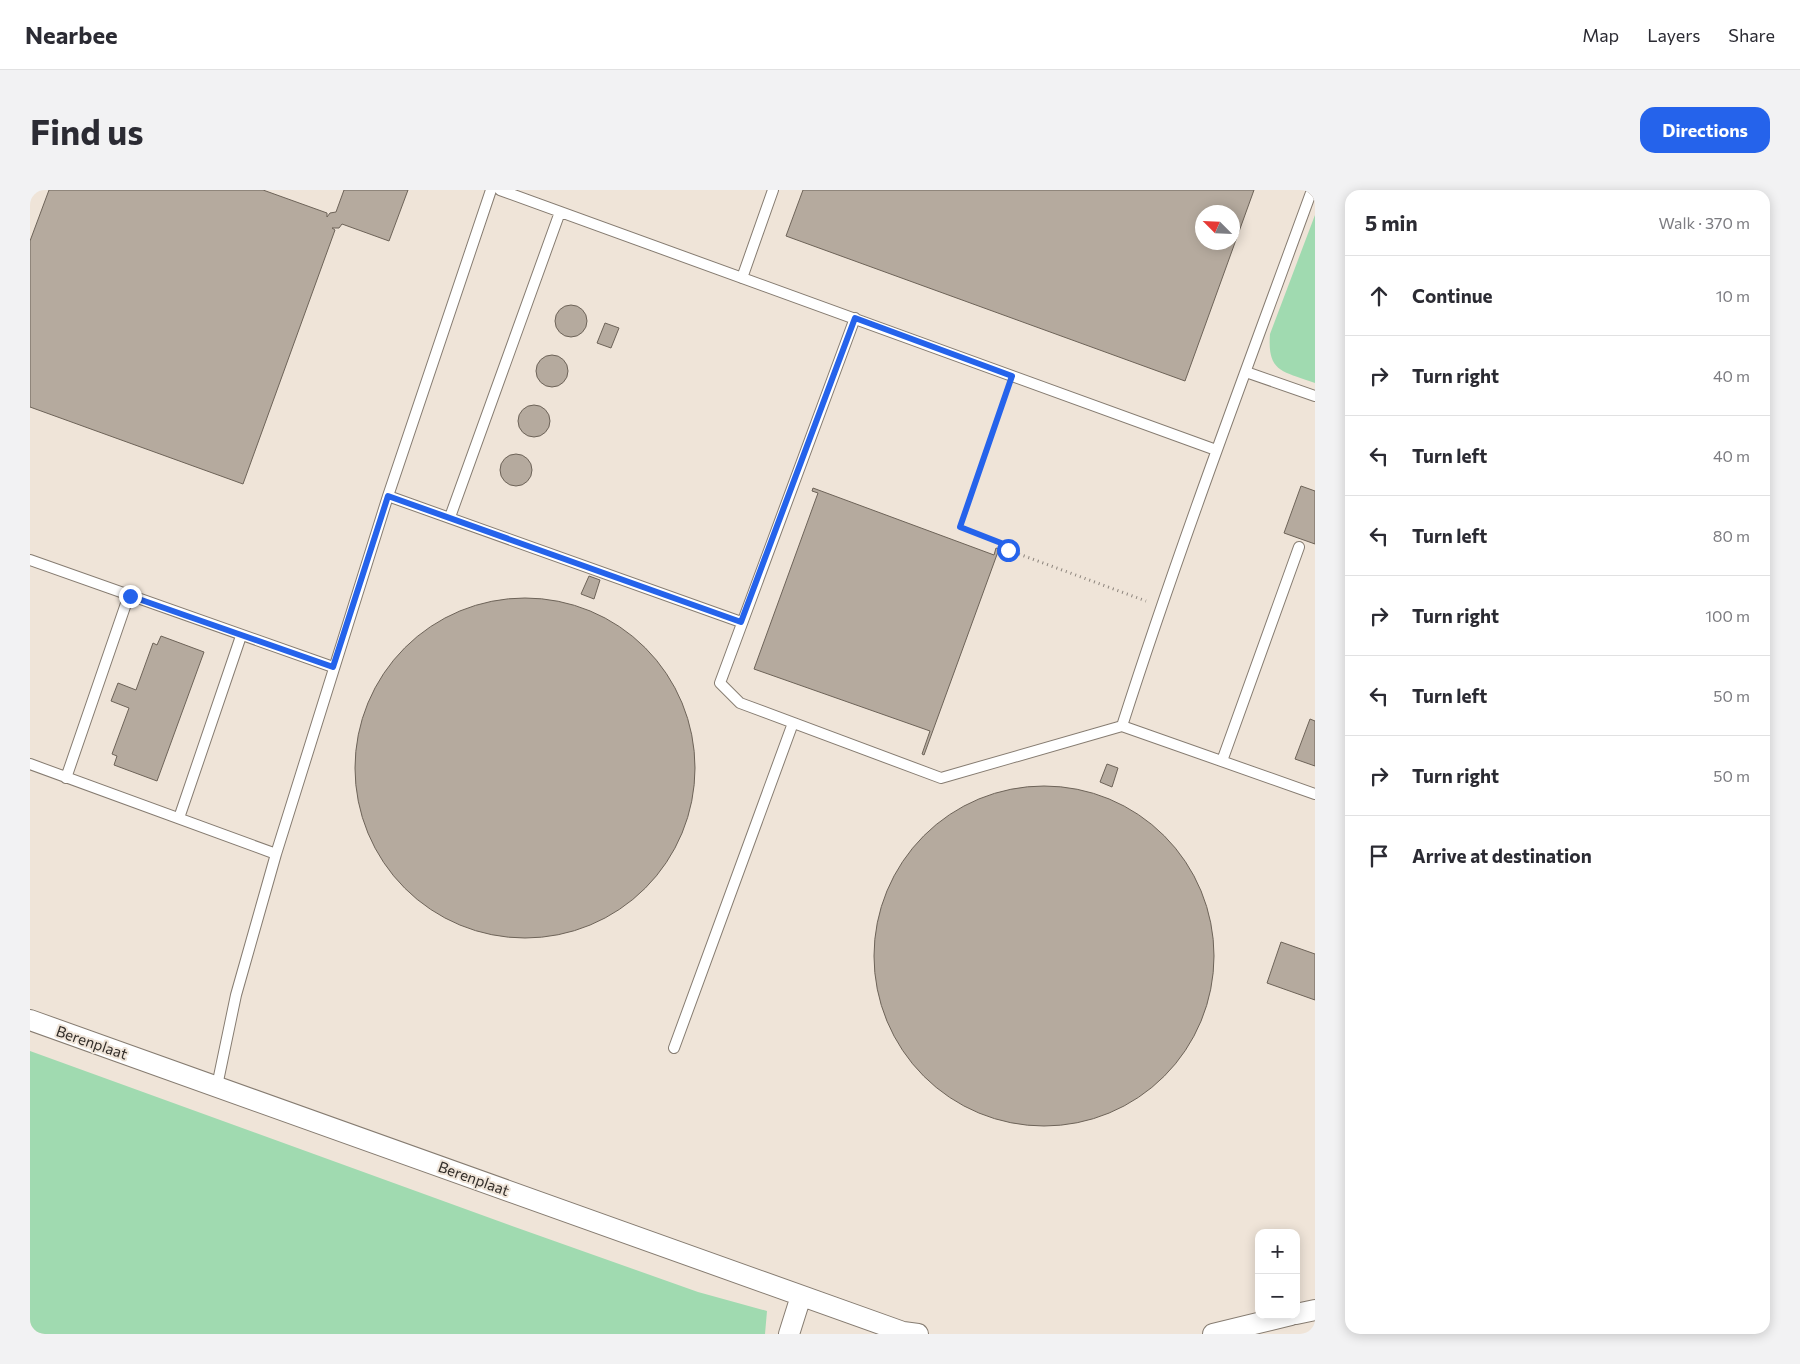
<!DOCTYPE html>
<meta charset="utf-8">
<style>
:root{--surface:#fff;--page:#f2f2f3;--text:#2b2b33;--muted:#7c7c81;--line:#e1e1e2;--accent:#2563eb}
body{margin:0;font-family:Commissioner,sans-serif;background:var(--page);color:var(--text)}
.controls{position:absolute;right:15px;bottom:15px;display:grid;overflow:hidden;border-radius:10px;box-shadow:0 2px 12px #0003}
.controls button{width:45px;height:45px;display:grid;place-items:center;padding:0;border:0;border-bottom:1px solid var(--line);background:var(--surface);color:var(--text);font:25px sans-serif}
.compass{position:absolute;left:1165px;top:15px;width:45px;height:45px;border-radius:50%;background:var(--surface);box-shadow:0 2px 12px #0003;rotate:294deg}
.stop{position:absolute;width:15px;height:15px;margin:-11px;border:4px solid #2563eb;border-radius:50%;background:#fff}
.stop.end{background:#2563eb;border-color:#fff;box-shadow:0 1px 5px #0008}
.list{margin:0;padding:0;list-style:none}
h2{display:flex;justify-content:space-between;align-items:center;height:65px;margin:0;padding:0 20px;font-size:21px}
h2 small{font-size:16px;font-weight:400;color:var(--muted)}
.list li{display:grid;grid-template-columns:32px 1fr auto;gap:15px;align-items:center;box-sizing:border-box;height:80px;padding:0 20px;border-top:1px solid var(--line)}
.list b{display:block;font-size:19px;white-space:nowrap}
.list em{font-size:16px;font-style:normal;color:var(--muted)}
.icon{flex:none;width:28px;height:28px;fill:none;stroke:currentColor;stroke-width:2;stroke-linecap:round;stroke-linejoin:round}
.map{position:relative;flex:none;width:1285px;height:1144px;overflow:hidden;border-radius:15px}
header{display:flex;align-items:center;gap:30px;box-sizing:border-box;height:70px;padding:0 25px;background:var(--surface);border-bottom:1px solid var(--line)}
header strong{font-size:24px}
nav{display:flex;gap:28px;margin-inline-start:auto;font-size:18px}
.intro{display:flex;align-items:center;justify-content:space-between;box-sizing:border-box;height:120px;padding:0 30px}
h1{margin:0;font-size:35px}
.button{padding:12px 22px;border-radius:15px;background:var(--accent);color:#fff;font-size:18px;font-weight:700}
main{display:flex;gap:30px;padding:0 30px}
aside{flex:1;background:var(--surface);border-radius:15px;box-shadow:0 2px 12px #0003}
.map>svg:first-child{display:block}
.green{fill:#a0dab0}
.building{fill:#b5aa9e;stroke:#6d6358;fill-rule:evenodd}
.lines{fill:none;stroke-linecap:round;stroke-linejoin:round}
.service-casing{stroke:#867c71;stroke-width:12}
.minor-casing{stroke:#867c71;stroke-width:22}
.path{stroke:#8c847c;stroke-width:3;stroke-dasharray:1 4;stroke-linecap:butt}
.service{stroke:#fff;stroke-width:10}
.minor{stroke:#fff;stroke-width:20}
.route{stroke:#2563eb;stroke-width:6}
.labels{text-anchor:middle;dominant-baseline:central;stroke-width:4;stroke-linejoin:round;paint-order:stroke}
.street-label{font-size:15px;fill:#322d29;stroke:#efe4d8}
</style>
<header>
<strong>Nearbee</strong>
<nav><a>Map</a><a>Layers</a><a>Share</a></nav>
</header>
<div class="intro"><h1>Find us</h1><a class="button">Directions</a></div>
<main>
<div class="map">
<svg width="1285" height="1144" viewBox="0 0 1285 1144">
<rect width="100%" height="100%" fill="#efe4d8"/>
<path class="green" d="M1285,25V193C1253,181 1237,183 1240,144Z
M0,861L482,1036L668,1102L737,1121L735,1144H0Z"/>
<path class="building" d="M19,0H233L297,23V27L300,23L306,22L314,0H378L359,51L312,34L309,38H302L305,40L213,294L0,217V51Z
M773,0H1224L1155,191L756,46ZM1172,22H1202V52H1172Z
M525 131a16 16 0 1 1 32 0a16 16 0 1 1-32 0Z
M575,133L589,138L581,158L567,153Z
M506 181a16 16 0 1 1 32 0a16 16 0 1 1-32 0Z
M488 231a16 16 0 1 1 32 0a16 16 0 1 1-32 0Z
M470 280a16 16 0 1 1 32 0a16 16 0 1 1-32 0Z
M1271,296L1285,301V354L1254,343Z
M783,298L964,365L966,358L969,359L894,565L892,564L900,541L724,479L788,303L782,301Z
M559,386L570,390L564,409L551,404Z
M325 578a170 170 0 1 1 340 0a170 170 0 1 1-340 0Z
M131,446L174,462L127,591L84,575L87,566L82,564L99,518L81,511L88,493L106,500L123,453L127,455Z
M1280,529L1285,531V576L1265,569Z
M1077,574L1088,578L1082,597L1070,592Z
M844 766a170 170 0 1 1 340 0a170 170 0 1 1-340 0Z
M1251,752L1285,764V810L1237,793Z"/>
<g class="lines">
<defs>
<path id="service" d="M470,0L1186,260
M712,88L743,0
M825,128L690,493L710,513L911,588L1092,536L1285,604
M1216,182L1285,206
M358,306L711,432
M420,327L530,22
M0,370L303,477
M1092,536C1150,355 1217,178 1282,0
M1192,571L1269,357
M0,574L246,664
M36,588L99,405
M149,628L211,446
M644,858L763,533
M187,896L206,805L246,664L358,306L461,0"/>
<path id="minor" d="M0,830L873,1142L888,1144
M1266,1124L1285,1120
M759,1144L771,1106
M1183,1144L1261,1125"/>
</defs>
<use href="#service" class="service-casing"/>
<use href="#minor" class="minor-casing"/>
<path class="path" d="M976,204L931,337L971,353L978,360L1116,411"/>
<use href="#service" class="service"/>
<use href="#minor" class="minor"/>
</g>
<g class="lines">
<path class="route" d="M100,406L303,477L358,306L711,432L825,128L982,186L930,337L971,353L978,360"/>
</g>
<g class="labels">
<g class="street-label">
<text transform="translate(62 852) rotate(19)">Berenplaat</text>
<text transform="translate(444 988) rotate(20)">Berenplaat</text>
</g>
</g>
</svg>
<div class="controls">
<button>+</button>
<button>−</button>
</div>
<svg class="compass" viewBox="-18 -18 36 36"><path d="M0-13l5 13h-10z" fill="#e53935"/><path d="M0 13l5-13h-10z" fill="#7c7c81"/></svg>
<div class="stop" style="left:978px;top:360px"></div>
<div class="stop end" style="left:100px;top:406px"></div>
</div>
<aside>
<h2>5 min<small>Walk · 370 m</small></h2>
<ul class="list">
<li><svg class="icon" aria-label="ahead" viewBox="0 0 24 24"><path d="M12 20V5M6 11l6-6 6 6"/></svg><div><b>Continue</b></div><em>10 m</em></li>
<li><svg class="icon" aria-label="right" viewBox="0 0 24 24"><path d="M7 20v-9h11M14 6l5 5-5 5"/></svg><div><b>Turn right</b></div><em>40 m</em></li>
<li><svg class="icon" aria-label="left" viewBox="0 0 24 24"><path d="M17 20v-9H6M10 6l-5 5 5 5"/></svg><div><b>Turn left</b></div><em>40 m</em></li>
<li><svg class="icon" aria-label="left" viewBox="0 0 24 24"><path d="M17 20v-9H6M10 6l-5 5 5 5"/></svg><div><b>Turn left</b></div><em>80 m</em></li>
<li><svg class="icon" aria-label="right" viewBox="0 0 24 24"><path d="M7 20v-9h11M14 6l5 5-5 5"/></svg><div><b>Turn right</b></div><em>100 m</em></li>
<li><svg class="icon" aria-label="left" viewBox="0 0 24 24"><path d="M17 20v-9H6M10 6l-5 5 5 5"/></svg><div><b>Turn left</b></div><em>50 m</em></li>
<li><svg class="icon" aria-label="right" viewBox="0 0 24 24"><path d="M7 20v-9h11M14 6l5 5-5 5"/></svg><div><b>Turn right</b></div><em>50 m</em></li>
<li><svg class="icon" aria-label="arrive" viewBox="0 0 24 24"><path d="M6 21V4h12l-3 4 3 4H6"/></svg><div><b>Arrive at destination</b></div></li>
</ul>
</aside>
</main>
